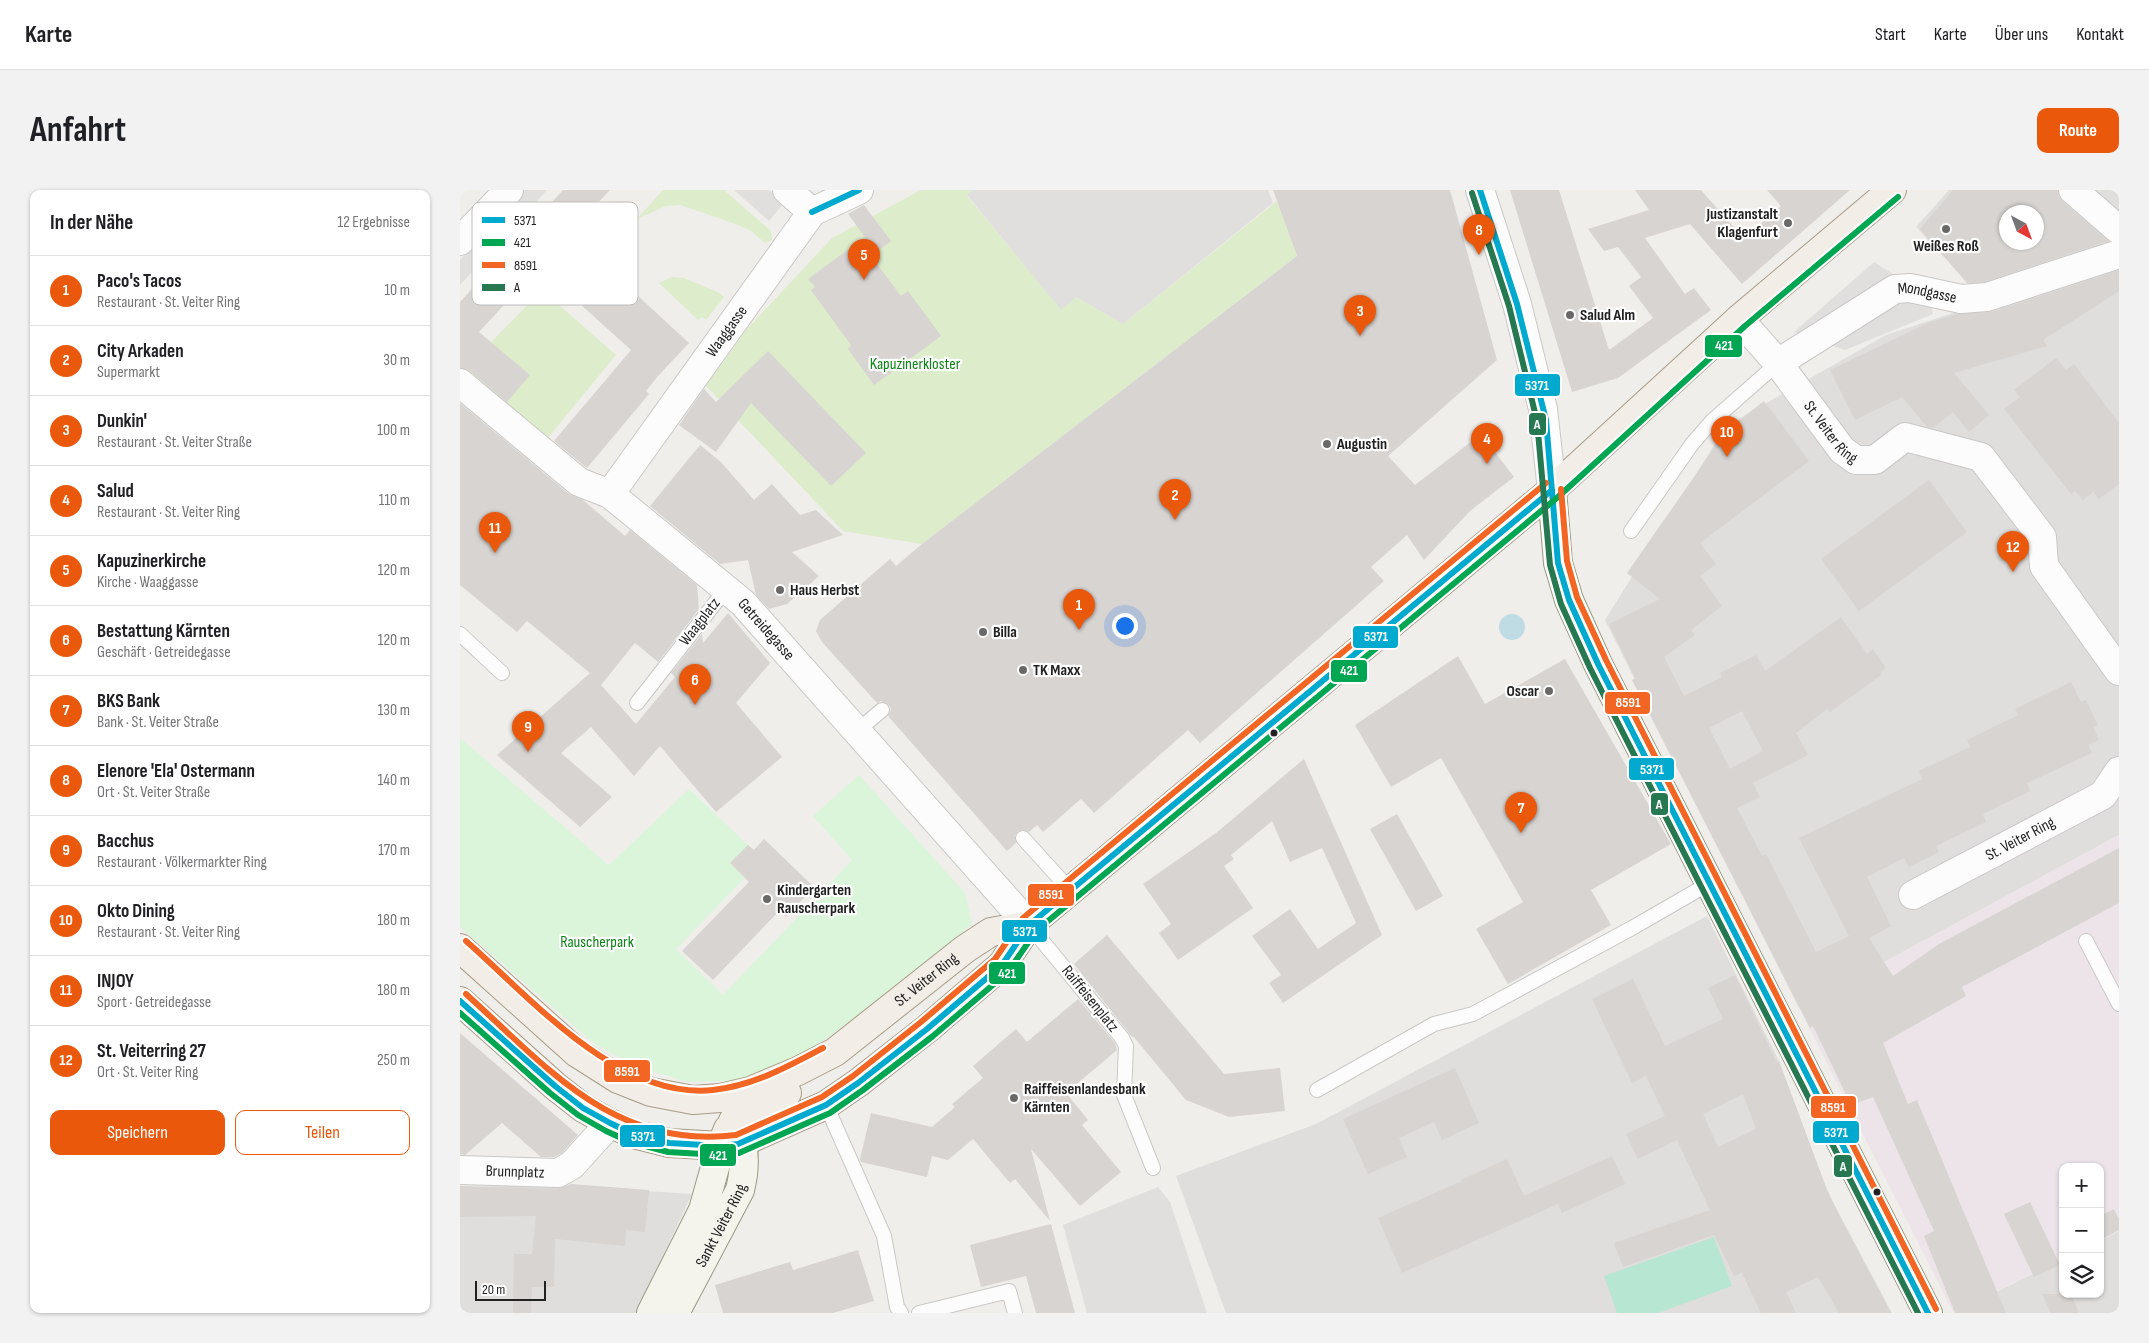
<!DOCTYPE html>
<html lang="de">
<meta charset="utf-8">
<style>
:root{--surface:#fff;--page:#f2f2f2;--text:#202124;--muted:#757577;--line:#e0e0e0;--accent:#ea580c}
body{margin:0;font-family:"Sofia Sans Condensed",sans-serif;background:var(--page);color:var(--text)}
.controls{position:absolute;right:15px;bottom:15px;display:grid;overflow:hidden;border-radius:10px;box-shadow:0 1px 4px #0004}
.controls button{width:45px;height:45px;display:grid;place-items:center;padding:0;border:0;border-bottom:1px solid var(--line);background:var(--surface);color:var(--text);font:25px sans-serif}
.compass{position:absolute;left:1539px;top:15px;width:45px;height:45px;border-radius:50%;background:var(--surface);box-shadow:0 1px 4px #0004;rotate:139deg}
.scale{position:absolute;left:15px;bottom:12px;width:71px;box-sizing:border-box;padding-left:5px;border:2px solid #222;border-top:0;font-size:14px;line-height:18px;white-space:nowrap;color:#222;-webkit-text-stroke:4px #fff;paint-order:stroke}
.you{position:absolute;left:664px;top:435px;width:18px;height:18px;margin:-12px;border:4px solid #fff;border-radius:50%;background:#1a73e8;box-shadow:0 0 0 8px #1a73e833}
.badge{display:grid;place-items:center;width:32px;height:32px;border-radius:50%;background:var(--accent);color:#fff;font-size:16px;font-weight:700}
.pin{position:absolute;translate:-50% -41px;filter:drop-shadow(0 1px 2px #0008)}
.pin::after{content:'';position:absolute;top:26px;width:18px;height:15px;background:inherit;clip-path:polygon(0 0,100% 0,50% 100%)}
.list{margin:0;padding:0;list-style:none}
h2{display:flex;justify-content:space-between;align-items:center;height:65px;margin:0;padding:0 20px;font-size:21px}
h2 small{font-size:16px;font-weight:400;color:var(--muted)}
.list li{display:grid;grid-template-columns:32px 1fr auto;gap:15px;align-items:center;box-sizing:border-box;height:70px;padding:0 20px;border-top:1px solid var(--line)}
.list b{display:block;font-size:19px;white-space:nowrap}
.list p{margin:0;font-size:16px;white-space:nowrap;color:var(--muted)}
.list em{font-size:16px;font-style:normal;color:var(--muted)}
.actions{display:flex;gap:10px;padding:15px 20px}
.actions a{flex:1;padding:11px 0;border:1px solid var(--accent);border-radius:10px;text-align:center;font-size:18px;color:var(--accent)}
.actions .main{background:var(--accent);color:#fff}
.icon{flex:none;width:28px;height:28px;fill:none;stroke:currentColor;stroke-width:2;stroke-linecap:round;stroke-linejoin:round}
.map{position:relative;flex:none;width:1659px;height:1123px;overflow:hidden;border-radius:10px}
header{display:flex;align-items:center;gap:30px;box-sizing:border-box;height:70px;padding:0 25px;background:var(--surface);border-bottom:1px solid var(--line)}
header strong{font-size:24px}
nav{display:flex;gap:28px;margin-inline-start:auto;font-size:18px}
.intro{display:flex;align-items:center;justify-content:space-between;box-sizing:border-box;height:120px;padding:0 30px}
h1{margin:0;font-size:35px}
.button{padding:12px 22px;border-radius:10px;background:var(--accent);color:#fff;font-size:18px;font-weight:700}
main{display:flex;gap:30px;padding:0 30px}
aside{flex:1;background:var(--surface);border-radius:10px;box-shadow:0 1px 4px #0004}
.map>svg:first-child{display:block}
.residential{fill:#dfdedc;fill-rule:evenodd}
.industrial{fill:#ede4e9}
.grass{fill:#ddeccb}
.park{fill:#daf5da}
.pitch{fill:#b7e6d2}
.parking{fill:#e0dfde}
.water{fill:#bfdbe3}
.building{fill:#d7d4d2;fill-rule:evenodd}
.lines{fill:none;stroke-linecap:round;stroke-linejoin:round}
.lane-casing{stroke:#c9c8c7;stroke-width:16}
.street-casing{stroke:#c9c8c7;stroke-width:30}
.secondary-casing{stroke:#999a82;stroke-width:30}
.primary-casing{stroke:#a79c86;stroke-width:30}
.lane{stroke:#fdfcfc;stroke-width:14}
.street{stroke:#fdfcfc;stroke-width:28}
.secondary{stroke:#f4f4ed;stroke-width:28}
.primary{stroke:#f3ede7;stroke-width:28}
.bus-1-casing{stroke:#fff;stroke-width:10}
.bus-2-casing{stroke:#fff;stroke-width:10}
.bus-3-casing{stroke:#fff;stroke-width:10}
.bus-4-casing{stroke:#fff;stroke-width:10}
.bus-1{stroke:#00a9ce;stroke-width:6}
.bus-2{stroke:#00a651;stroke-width:6}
.bus-3{stroke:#f26522;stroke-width:6}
.bus-4{stroke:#267850;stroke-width:6}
.poi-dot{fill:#6a6968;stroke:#fff;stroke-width:2}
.bus-dot{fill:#222;stroke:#fff;stroke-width:2}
.labels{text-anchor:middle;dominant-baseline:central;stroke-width:4.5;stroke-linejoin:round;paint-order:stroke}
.poi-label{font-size:16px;font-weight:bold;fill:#222;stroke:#fff;text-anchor:start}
.street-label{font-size:16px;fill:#222;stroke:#fff}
.park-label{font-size:16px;fill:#0c8416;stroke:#fff}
.key{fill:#fff;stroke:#bdbdbd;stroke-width:1}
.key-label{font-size:14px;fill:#222}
.line-badge{stroke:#fff;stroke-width:2}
.badge-label{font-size:14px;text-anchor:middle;font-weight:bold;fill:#fff}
</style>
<header>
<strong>Karte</strong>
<nav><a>Start</a><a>Karte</a><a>Über uns</a><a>Kontakt</a></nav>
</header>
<div class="intro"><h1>Anfahrt</h1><a class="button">Route</a></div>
<main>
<aside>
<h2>In der Nähe<small>12 Ergebnisse</small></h2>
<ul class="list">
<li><span class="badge">1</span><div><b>Paco's Tacos</b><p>Restaurant · St. Veiter Ring</p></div><em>10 m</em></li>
<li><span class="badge">2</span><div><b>City Arkaden</b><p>Supermarkt</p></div><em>30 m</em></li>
<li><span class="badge">3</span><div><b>Dunkin'</b><p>Restaurant · St. Veiter Straße</p></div><em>100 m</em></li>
<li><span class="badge">4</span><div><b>Salud</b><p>Restaurant · St. Veiter Ring</p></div><em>110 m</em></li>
<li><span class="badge">5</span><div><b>Kapuzinerkirche</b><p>Kirche · Waaggasse</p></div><em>120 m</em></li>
<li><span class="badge">6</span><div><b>Bestattung Kärnten</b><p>Geschäft · Getreidegasse</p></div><em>120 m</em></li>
<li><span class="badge">7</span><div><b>BKS Bank</b><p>Bank · St. Veiter Straße</p></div><em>130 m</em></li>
<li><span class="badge">8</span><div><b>Elenore 'Ela' Ostermann</b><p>Ort · St. Veiter Straße</p></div><em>140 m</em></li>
<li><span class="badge">9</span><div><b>Bacchus</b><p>Restaurant · Völkermarkter Ring</p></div><em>170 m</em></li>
<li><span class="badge">10</span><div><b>Okto Dining</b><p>Restaurant · St. Veiter Ring</p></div><em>180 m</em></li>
<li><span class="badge">11</span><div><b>INJOY</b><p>Sport · Getreidegasse</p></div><em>180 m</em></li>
<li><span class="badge">12</span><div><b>St. Veiterring 27</b><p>Ort · St. Veiter Ring</p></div><em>250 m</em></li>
</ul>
<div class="actions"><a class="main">Speichern</a><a>Teilen</a></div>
</aside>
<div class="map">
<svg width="1659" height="1123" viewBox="0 0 1659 1123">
<rect width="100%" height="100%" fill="#f0eeeb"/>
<path class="residential" d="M1489,0H1659V645L1339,818L1145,430L1266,236L1426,145L1526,112L1456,37ZM1546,22H1576V52H1546Z
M1247,726L1319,871L1365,997L1432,1123H766L716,986L856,934Z
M94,995L232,1004L176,1123H0V997Z
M1659,1041V1123H1494L1603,1069V1104H1640V1051Z"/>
<path class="industrial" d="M1659,645V1041L1640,1051V977H1603V1069L1493,1122L1339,818Z"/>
<path class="grass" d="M203,0H264L311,41L312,50L305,53L291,41L273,33L220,15L206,16L177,29Z
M461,0H513L507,6L601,119L616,107L663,134L817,11L837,66L462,354L383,341L246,196L287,139L372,48Z
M212,87L224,88L260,103L264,107L246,130L242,127L238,130L199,93Z
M82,100L156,165L86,250L5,179Z"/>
<path class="park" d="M0,548L149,675L229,599L303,669L216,759L263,805L392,670L353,626L399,585L505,703L512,734L441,794L352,859L325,874L285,891L228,892L174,876L135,854L0,737Z"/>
<path class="pitch" d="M1254,1047L1272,1096L1198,1123H1157L1144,1086Z"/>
<path class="parking" d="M64,0H87L0,95V70Z
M274,0H309L324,13L309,31Z
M513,0H808L813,13L663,134L616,107L601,120L507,5Z
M1414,72L1470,107L1473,124L1385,160L1334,142Z
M698,997L710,1012L747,1123H627L603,1035Z"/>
<path class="water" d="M1039 437a13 13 0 1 1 26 0a13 13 0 1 1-26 0Z"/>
<path class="building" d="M103,0H150L110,43L229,153L198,186L186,201L189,204L127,278L94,251L171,160L79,77L19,142L70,185L47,212L10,181L0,178V112Z
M813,0H990L1037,170L928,266L955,295L1021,244L1054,287L1010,321L964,370L947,345L911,377L924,391L740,553L728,540L634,623L621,609L583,642L577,635L569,642L565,640L558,641L555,646L556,653L547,661L428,526L431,519L428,514L421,511L417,513L362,452L356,441L360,430L430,369L436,376L462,354L837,66Z
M1050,0H1099L1149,160L1193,128L1169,96L1181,87L1158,57L1144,61L1128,39L1189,20L1175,0H1241L1284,49L1321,16L1307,0H1390L1282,94L1230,34L1185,48L1225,104L1234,98L1251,120L1158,188L1112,202Z
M1493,0H1598V6L1603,12L1648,51L1524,92L1507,93L1460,39ZM1546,22H1576V52H1546Z
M404,15L431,51L411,66L441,106L448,101L481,146L414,195L388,159L391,155L351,100L355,97L348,89L405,47L388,24Z
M1659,80V101L1583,150L1587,156L1494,183L1529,225L1509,242L1493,222L1473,238L1467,237L1442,207L1395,230L1370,180L1468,133L1497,124L1532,122Z
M308,161L406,263L371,296L291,213L256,262L219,235L244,199L256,212Z
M1596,168L1606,180L1614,174L1659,233V294L1639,309L1633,302L1623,310L1615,301L1611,304L1544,219L1560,207L1554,200Z
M1304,211L1349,271L1240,353L1256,374L1240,386L1262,416L1231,440L1235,445L1204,467L1224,506L1262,487L1260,483L1296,465L1305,481L1381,427L1407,464L1413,459L1426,478L1420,483L1421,485L1370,522L1367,519L1336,543L1348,565L1293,593L1300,607L1277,618L1302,666L1306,664L1356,762L1389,746L1339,648L1462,589L1459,581L1510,557L1507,550L1558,525L1555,519L1611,492L1621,512L1626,510L1638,535L1633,537L1639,550L1628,555L1632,563L1567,593L1570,601L1523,624L1526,632L1476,656L1479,662L1449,677L1444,668L1407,687L1431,736L1409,748L1433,786L1479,754L1659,658V713L1502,797L1506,806L1423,853L1448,914L1457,910L1546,1123H1495L1464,1046L1474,1041L1413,907L1391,915L1353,836L1350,838L1172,490L1175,488L1149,434L1200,409L1167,383L1266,241ZM1282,521L1303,561L1270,579L1249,538Z
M0,213L109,304L123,310L165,346L170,340L237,395L239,419L198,472L175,453L141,495L176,534L215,487L211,483L242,444L243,453L268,423L310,473L276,513L322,567L256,622L200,556L174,586L131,537L101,563L152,607L120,637L37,565L130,483L67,431L57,442L0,395Z
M240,255L261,272L294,310L312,294L340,325L356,320L383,345L332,362L359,386L327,414L309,419L296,405L288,370L260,374L190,316Z
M1469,290L1507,342L1399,421L1361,369Z
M998,466L1025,514L1105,469L1211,654L1131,700L1151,735L1048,794L1016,739L1063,712L981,568L931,597L895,535Z
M844,569L922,745L823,813L809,793L821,785L792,746L830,719L858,759L896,733L862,658L830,672L812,631L771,665L774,669L764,676L793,718L718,770L699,743L711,734L683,694L756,643Z
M937,624L983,706L956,721L910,639Z
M304,649L354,697L326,727L319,721L253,790L222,761L289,692L270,673L288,655L294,660Z
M647,745L764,884L820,878L825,921L769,927L726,910L673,846L672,847L614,774Z
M1275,785L1317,873L1319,871L1366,997L1378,1023L1431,1123H1379L1358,1087L1326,1102L1336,1123H1301L1282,1083L1274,1086L1254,1045L1163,1077L1154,1053L1250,1020L1217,950L1178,969L1166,944L1205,926L1186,886L1172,893L1132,809L1173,789L1205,856L1263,829L1248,798ZM1283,904L1296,939L1258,957L1243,924Z
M618,809L655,853L657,860L606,903L628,930L622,935L661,982L620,1016L571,959L590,1031L555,989L550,993L513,949L488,970L472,966L467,987L401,972L400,969L411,923L472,937L495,917L492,914L523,888L513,876L556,839L567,852Z
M0,843L118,945L102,963L94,967H81L42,933L5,965L0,964Z
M995,878L1019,933L982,950L974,932L939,948L947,967L908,984L883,929Z
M1152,966L1165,994L1102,1023L1098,1014L942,1083L918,1028L1002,991L1001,990L1047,969L1064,1006Z
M111,994L189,1000L185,1042L166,1040L165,1056L95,1049L94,1097H72L71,1123H53L54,1064H72L76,1026L0,1027V996L98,999Z
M1570,1012L1600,1075L1574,1087L1544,1024Z
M1654,1019L1659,1029V1040L1640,1050V1026Z
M591,1034L615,1123H576L566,1086L521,1097L510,1055Z
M398,1060L414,1111L373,1123H263L255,1095L330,1072L333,1080Z
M1582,1104H1611L1619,1123H1591Z"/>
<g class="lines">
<defs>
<path id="lane" d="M1171,341L1232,254L1252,231L1318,173
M0,444L42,483
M177,513L266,399
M397,541L422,520
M563,648L610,700
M569,735L662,848L666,856L664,905L693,978
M1626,751L1659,814
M857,900L974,834L1013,824L1172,738L1250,693
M366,915L424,1046L437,1117L441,1123
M459,1123L549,1101L555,1123"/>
<g id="street">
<path d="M327,0L352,22"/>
<path d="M1020,0L1057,114L1083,219L1092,300"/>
<path d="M1613,0L1659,40"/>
<path d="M0,51L49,0"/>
<path id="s1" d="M1279,129L1318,173L1382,260L1396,270H1415L1445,247L1521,267L1582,347L1584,376L1659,481"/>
<path id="s2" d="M1318,173L1435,99L1450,98L1501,109L1527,107L1659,64"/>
<path id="s3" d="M0,193L119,292L150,304L283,413L569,735"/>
<path id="s4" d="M150,304L352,22L399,0"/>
<path id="s5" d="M1453,705L1643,605L1659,581"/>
<path id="s6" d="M0,980L98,983L112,975L150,933"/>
</g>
<g id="secondary">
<path d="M1092,300L1098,373L1109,410L1138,474L1468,1123"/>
<path d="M191,1123L243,1020L261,956"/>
<path id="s7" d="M215,1123L280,1000C286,976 286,952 273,931"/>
</g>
<g id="primary">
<path id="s8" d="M0,758L117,863L158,889L191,902L233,910L260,908L290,901L338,881L375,862L505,759L531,742L569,735"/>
<path d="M0,811L95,896L123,918L150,933L173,944L209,953L261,956L278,954L366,915L398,893L467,839L542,775L569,735L1092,300L1279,129L1432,0"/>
<path d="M261,956L268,939L278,929L327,903"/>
</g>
</defs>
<use href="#lane" class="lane-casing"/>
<use href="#street" class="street-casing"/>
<use href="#secondary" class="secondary-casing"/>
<use href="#primary" class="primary-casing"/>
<use href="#lane" class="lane"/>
<use href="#street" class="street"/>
<use href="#secondary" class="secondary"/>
<use href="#primary" class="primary"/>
<defs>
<path id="bus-1" d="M1020,0L1057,114L1086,230L1098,373L1109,410L1138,474L1468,1123
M352,22L399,0
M0,811L95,896L123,918L150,933L173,944L209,953L261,956L278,954L366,915L398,893L467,839L542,775L569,735L1092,300"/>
<path id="bus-2" d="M0,823L90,903L118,925L146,941L170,952L208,962L260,965L279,963L370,923L403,900L473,846L548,782L576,741L1098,307L1285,136L1438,7"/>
<path id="bus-3" d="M1101,299L1107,371L1117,407L1146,470L1476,1119
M6,751C71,808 158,910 253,900C293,896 329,876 363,858
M6,804C88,878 154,960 276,945L362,907L393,886L461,832L535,769L563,728L1086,293"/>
<path id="bus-4" d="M1012,3L1049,116L1077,231L1090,375L1101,414L1130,478L1458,1123"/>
</defs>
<use href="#bus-1" class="bus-1-casing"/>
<use href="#bus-2" class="bus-2-casing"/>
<use href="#bus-3" class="bus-3-casing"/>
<use href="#bus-4" class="bus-4-casing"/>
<use href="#bus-1" class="bus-1"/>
<use href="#bus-2" class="bus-2"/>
<use href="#bus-3" class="bus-3"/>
<use href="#bus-4" class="bus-4"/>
</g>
<g class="poi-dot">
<circle cx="1328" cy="33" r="5"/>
<circle cx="1486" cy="39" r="5"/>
<circle cx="1110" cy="125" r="5"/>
<circle cx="867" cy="254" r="5"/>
<circle cx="320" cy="400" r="5"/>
<circle cx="523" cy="442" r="5"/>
<circle cx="563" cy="480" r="5"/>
<circle cx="1089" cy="501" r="5"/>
<circle cx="307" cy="709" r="5"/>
<circle cx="554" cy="908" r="5"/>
</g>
<g class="bus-dot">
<circle cx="814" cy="543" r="4.5"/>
<circle cx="1417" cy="1002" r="4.5"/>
</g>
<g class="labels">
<g class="poi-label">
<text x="1318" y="24" text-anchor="end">Justizanstalt<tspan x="1318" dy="18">Klagenfurt</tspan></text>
<text x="1486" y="56" text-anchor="middle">Weißes Roß</text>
<text x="1120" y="125">Salud Alm</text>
<text x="877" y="254">Augustin</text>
<text x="330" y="400">Haus Herbst</text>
<text x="533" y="442">Billa</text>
<text x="573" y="480">TK Maxx</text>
<text x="1079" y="501" text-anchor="end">Oscar</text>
<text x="317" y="700">Kindergarten<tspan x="317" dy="18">Rauscherpark</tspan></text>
<text x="564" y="899">Raiffeisenlandesbank<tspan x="564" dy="18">Kärnten</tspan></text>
</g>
<g class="street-label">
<text stroke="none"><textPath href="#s2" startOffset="171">Mondgasse</textPath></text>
<text stroke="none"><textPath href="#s4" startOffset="200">Waaggasse</textPath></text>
<text stroke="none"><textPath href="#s1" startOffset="146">St. Veiter Ring</textPath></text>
<text transform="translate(240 432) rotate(-52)">Waagplatz</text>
<text stroke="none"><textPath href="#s3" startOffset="395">Getreidegasse</textPath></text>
<text stroke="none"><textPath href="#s5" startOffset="121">St. Veiter Ring</textPath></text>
<text stroke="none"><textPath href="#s8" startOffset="552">St. Veiter Ring</textPath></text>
<text transform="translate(630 809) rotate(51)">Raiffeisenplatz</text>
<text stroke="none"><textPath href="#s6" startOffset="55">Brunnplatz</textPath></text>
<text stroke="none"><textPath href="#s7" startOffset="99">Sankt Veiter Ring</textPath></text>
</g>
<g class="park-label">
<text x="455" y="174">Kapuzinerkloster</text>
<text x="137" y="752">Rauscherpark</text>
</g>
</g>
<rect x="12" y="12" width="166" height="103" rx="8" class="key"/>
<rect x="22" y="27" width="23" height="6" fill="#00a9ce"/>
<rect x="22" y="49" width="23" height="7" fill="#00a651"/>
<rect x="22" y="72" width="23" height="6" fill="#f26522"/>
<rect x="22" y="94" width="23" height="7" fill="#267850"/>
<g class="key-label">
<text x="54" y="35">5371</text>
<text x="54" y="57">421</text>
<text x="54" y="80">8591</text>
<text x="54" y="102">A</text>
</g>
<g class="line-badge">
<rect x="1244" y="144" width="39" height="24" rx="5" fill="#00a651"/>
<rect x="1054" y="183" width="47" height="24" rx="5" fill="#00a9ce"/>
<rect x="1068" y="222" width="19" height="24" rx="5" fill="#267850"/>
<rect x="892" y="435" width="47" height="24" rx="5" fill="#00a9ce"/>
<rect x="870" y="469" width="38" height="24" rx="5" fill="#00a651"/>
<rect x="1144" y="501" width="47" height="24" rx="5" fill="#f26522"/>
<rect x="1168" y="567" width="47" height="24" rx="5" fill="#00a9ce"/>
<rect x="1190" y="602" width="19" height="24" rx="5" fill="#267850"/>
<rect x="567" y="693" width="48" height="24" rx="5" fill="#f26522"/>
<rect x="541" y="729" width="47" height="24" rx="5" fill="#00a9ce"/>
<rect x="528" y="771" width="38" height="24" rx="5" fill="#00a651"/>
<rect x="143" y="869" width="48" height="24" rx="5" fill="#f26522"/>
<rect x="1350" y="905" width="47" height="24" rx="5" fill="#f26522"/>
<rect x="1352" y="930" width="48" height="24" rx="5" fill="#00a9ce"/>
<rect x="159" y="934" width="47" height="24" rx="5" fill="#00a9ce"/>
<rect x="239" y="953" width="38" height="24" rx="5" fill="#00a651"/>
<rect x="1373" y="964" width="20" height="24" rx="5" fill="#267850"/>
</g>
<g class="badge-label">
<text x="1264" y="160">421</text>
<text x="1077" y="200">5371</text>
<text x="1077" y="239">A</text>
<text x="916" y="451">5371</text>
<text x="889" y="485">421</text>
<text x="1168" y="517">8591</text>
<text x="1192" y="584">5371</text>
<text x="1199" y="619">A</text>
<text x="591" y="709">8591</text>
<text x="565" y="746">5371</text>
<text x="547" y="788">421</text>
<text x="167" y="886">8591</text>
<text x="1373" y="922">8591</text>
<text x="1376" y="947">5371</text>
<text x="183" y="951">5371</text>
<text x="258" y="970">421</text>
<text x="1383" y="981">A</text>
</g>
</svg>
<div class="controls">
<button>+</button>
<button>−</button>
<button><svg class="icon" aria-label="layers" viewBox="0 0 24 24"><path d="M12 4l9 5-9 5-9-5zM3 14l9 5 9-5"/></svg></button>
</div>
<svg class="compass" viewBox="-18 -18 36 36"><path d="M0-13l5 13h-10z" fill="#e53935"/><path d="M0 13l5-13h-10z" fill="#757577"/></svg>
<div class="scale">20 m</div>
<div class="you"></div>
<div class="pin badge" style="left:619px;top:440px">1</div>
<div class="pin badge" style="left:715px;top:330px">2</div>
<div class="pin badge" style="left:900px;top:146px">3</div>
<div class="pin badge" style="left:1027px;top:274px">4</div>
<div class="pin badge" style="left:404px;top:90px">5</div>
<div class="pin badge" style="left:235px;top:515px">6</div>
<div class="pin badge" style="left:1061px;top:643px">7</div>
<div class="pin badge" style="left:1019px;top:65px">8</div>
<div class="pin badge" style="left:68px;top:562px">9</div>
<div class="pin badge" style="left:1267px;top:267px">10</div>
<div class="pin badge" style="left:35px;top:363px">11</div>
<div class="pin badge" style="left:1553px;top:382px">12</div>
</div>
</main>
